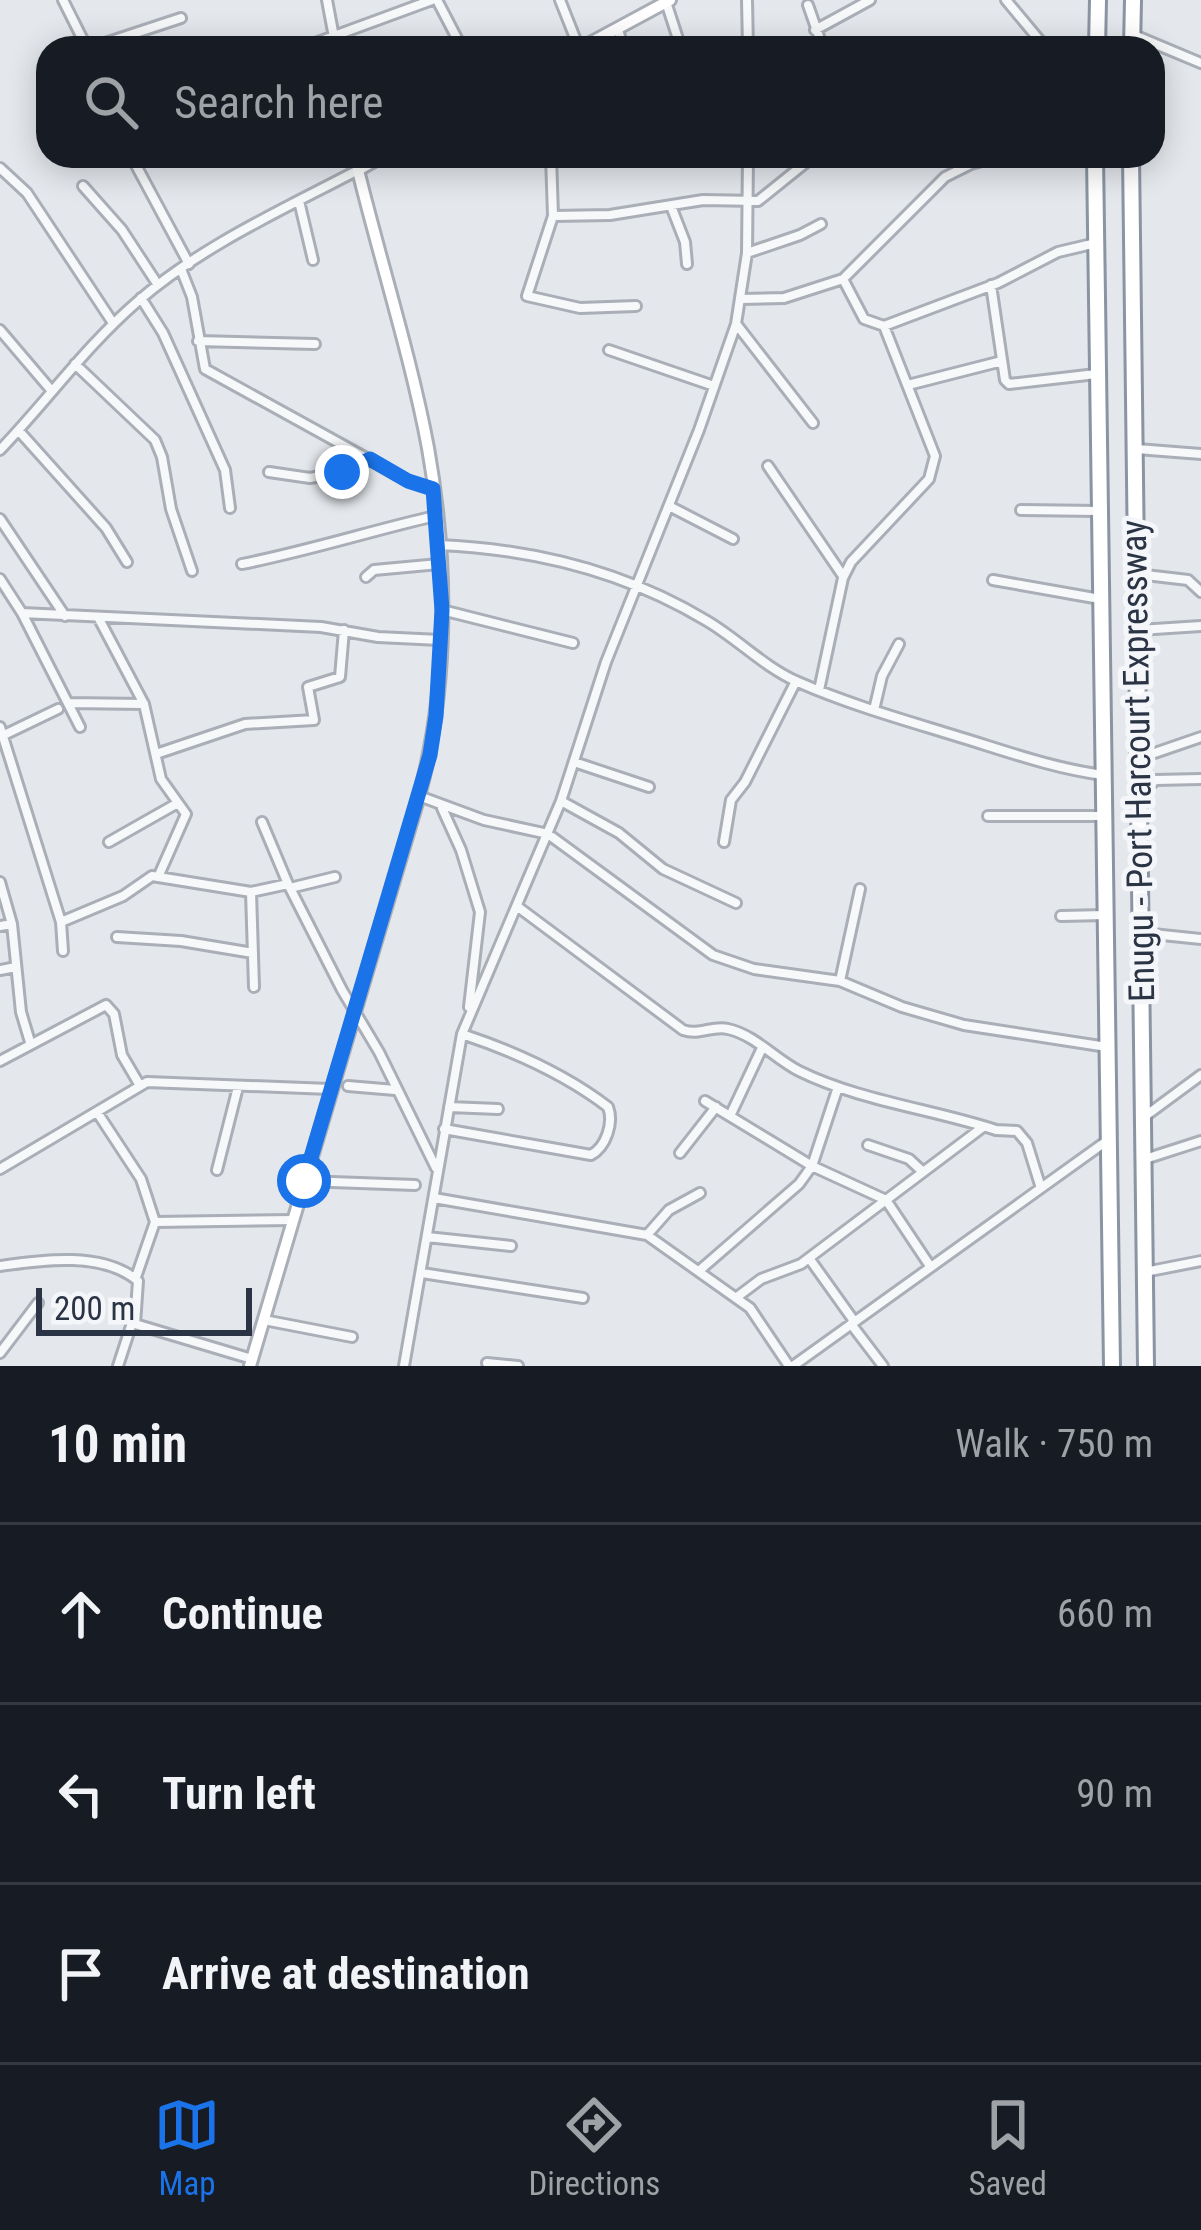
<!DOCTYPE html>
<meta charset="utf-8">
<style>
:root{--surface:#171b24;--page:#242831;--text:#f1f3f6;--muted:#9ea1a6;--line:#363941;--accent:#1a73e8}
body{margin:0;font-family:"Roboto Condensed",sans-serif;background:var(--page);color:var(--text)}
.scale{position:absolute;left:36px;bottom:30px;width:216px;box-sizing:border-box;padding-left:12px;border:6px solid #2b3445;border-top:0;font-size:33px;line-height:42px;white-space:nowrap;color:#2b3445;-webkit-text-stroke:9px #f4f6f9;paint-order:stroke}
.stop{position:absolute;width:36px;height:36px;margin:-27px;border:9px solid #1a73e8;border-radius:50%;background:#fff}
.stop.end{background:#1a73e8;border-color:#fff;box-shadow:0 3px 12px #0008}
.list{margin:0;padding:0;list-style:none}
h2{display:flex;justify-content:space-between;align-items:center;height:156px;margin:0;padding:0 48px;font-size:51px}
h2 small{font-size:39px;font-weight:400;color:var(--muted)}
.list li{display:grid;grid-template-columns:78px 1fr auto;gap:36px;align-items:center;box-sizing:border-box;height:180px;padding:0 48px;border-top:3px solid var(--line)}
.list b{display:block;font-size:45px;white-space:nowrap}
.list em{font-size:39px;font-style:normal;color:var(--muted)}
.icon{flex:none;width:66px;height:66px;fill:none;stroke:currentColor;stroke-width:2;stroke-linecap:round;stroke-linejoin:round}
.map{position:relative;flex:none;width:1201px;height:1366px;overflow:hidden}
.search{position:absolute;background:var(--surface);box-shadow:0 6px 30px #0003;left:36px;right:36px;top:36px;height:132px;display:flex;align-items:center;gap:30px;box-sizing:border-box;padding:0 42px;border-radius:36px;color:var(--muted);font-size:45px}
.sheet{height:696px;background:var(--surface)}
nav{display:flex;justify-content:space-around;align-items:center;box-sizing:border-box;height:168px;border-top:3px solid var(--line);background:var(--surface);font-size:33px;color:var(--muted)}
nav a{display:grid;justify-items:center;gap:6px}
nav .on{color:var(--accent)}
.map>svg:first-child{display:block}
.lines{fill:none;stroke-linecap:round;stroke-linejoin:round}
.street-casing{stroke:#a9aeb7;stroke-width:14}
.secondary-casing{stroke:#a9aeb7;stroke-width:16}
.highway-casing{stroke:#8b94a3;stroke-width:20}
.street{stroke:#f7f8fa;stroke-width:8}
.secondary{stroke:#fff;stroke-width:10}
.highway{stroke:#fff;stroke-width:14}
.route{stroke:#1a73e8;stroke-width:15}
.labels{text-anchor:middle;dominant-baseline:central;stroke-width:10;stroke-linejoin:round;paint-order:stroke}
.street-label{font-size:36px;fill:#2b3445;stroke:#f4f6f9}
</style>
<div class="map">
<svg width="1201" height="1366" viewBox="0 0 1201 1366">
<rect width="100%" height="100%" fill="#e4e7ec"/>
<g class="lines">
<defs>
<path id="street" d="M63,0L87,48
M327,0L336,48
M437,0L462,48
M560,0L579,48
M747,0L748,48
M1006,0L1046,48
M666,2L681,48
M808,5L823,48
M618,29L623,48
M815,30L870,0
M1134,35L1201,63
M90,48L181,18
M288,48L315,43L432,0
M131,156L189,264
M551,156L553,216L610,215L703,200L758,201L814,156
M0,168L27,193L113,323
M83,186L122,230L158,285
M299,201L313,260
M671,206L685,242L687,264
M553,216L527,296L580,308L636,306
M747,253L800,235L821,224
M181,269L192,297L205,369L408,481L433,489
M843,279L864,319L884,326L998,283L1058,252L1096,243
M991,285L1005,380L1009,384L1096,374
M141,298L163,333L225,470L230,508
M741,299L784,298L843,279L945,177L971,164L1000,156
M737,325L813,423
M0,330L51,390
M198,341L315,344
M609,350L714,386
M75,364L155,440L162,457L171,509L192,571
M908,385L1002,361
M19,431L106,528L127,562
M1137,449L1201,454
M0,450C47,401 86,346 137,302C201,246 284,209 358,170L355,156
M768,466L843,576
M269,472L310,478L342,472L369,459
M669,506L733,539
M1021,510L1099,511
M0,519L65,616
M439,545C534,549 624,571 707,621C739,640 764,667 798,682C848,704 901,719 953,735C1003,750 1051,768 1103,775
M242,564C308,551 370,531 435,516
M1137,574L1188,580L1201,592
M366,577L374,570L439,564
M0,579L22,613L321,627L378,637L440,640
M993,580L1100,599
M442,610L573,643
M22,613L80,727
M98,617L144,704L161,779L186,814L159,875
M1139,630L1201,626
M819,690L843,578L851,562L929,479L935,456L884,326
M68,703L144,704
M874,710L882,676L899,644
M0,727L61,922
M4,735L58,709
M156,754L245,724L314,720L308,687L340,677L344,630
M1140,758L1201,737
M574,762L649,787
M419,796L484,820L548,834L713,955L754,969L840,981L902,1007L964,1025L1107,1047
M1139,798L1155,780L1201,779
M561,801L619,833L663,869L736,903
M442,808L461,850L480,912L469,1007
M988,816H1103
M262,822L288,884L342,990L379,1052L436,1168
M109,842L176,804
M724,842L731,800L745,782L796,681
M0,882L12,924L21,1012L30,1042
M290,888L335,877
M251,892L254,987
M518,907L683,1030C700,1036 712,1025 728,1029C755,1035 775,1059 799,1071C860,1101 932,1109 996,1130L1017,1131L1027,1143L1040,1185
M1061,916L1105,915
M0,926L12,924
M1143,933L1201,939
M117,937L181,941L253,953
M63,951L61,922L123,896L152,876L251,892L288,884
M0,970L16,967
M840,981L860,889
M0,1061L106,1005L114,1014L122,1055L139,1084
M348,1086L395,1090
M705,1101L812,1166L886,1200L930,1266
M449,1107L498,1109
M97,1112L141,1179L155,1222L136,1277
M730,1116L762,1048
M1144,1117L1201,1075
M444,1129L591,1155C606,1147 614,1123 608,1107C565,1074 513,1051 462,1034
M868,1145L909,1159L923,1172
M680,1153L716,1107
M1145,1159L1201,1141
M0,1169L147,1082L330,1089
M217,1170L238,1087
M304,1181L415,1185
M434,1198L647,1235L750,1308L789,1366
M155,1222L293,1220
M647,1235L669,1210L700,1193
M427,1237L511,1246
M809,1258L854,1321
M0,1266C42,1260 103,1251 138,1281L135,1324L252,1359
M700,1270L799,1184L812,1166L838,1087
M1145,1272L1201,1261
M422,1273L583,1298
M737,1297L761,1279L801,1264L983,1127
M264,1320L352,1337
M851,1324L883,1366
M0,1353L38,1303
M487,1363L518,1366
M118,1366L132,1323
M404,1366L462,1034L561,801L606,662L699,430L736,324L747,253L748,156
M793,1366L1108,1140"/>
<path id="secondary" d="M581,48L670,0
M250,1366L419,796C449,686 448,560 428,448C411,357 380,260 358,170L383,156"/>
<path id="highway" d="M1097,48L1098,0
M1132,48L1133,0
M1095,156L1112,1366
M1131,156L1146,1366"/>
</defs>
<use href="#street" class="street-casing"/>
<use href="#secondary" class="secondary-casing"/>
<use href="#highway" class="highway-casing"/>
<use href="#street" class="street"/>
<use href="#secondary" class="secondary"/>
<use href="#highway" class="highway"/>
</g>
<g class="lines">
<path class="route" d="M304,1181L430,755L436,716L442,610L433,489L408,481L370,459L342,472"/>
</g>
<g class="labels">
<g class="street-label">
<text transform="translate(1138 761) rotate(-91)">Enugu - Port Harcourt Expressway</text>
</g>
</g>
</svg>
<div class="scale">200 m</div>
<div class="stop" style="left:304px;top:1181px"></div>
<div class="stop end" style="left:342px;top:472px"></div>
<div class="search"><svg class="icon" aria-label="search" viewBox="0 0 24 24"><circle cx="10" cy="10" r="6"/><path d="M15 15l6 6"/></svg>Search here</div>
</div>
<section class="sheet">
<h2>10 min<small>Walk · 750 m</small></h2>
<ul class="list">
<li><svg class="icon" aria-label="ahead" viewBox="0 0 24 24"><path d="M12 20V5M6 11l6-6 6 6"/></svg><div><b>Continue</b></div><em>660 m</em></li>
<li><svg class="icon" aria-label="left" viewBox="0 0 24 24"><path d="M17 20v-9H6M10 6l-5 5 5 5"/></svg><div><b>Turn left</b></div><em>90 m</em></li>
<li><svg class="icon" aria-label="arrive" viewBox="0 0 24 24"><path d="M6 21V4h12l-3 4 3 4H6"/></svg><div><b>Arrive at destination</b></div></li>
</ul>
</section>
<nav>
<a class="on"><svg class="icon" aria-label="map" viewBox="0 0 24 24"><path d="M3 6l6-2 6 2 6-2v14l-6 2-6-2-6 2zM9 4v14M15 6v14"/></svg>Map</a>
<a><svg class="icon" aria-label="directions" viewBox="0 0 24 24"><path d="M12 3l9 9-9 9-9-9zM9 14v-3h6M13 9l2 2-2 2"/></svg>Directions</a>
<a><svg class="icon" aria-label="saved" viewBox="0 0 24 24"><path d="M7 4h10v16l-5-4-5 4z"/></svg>Saved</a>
</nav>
